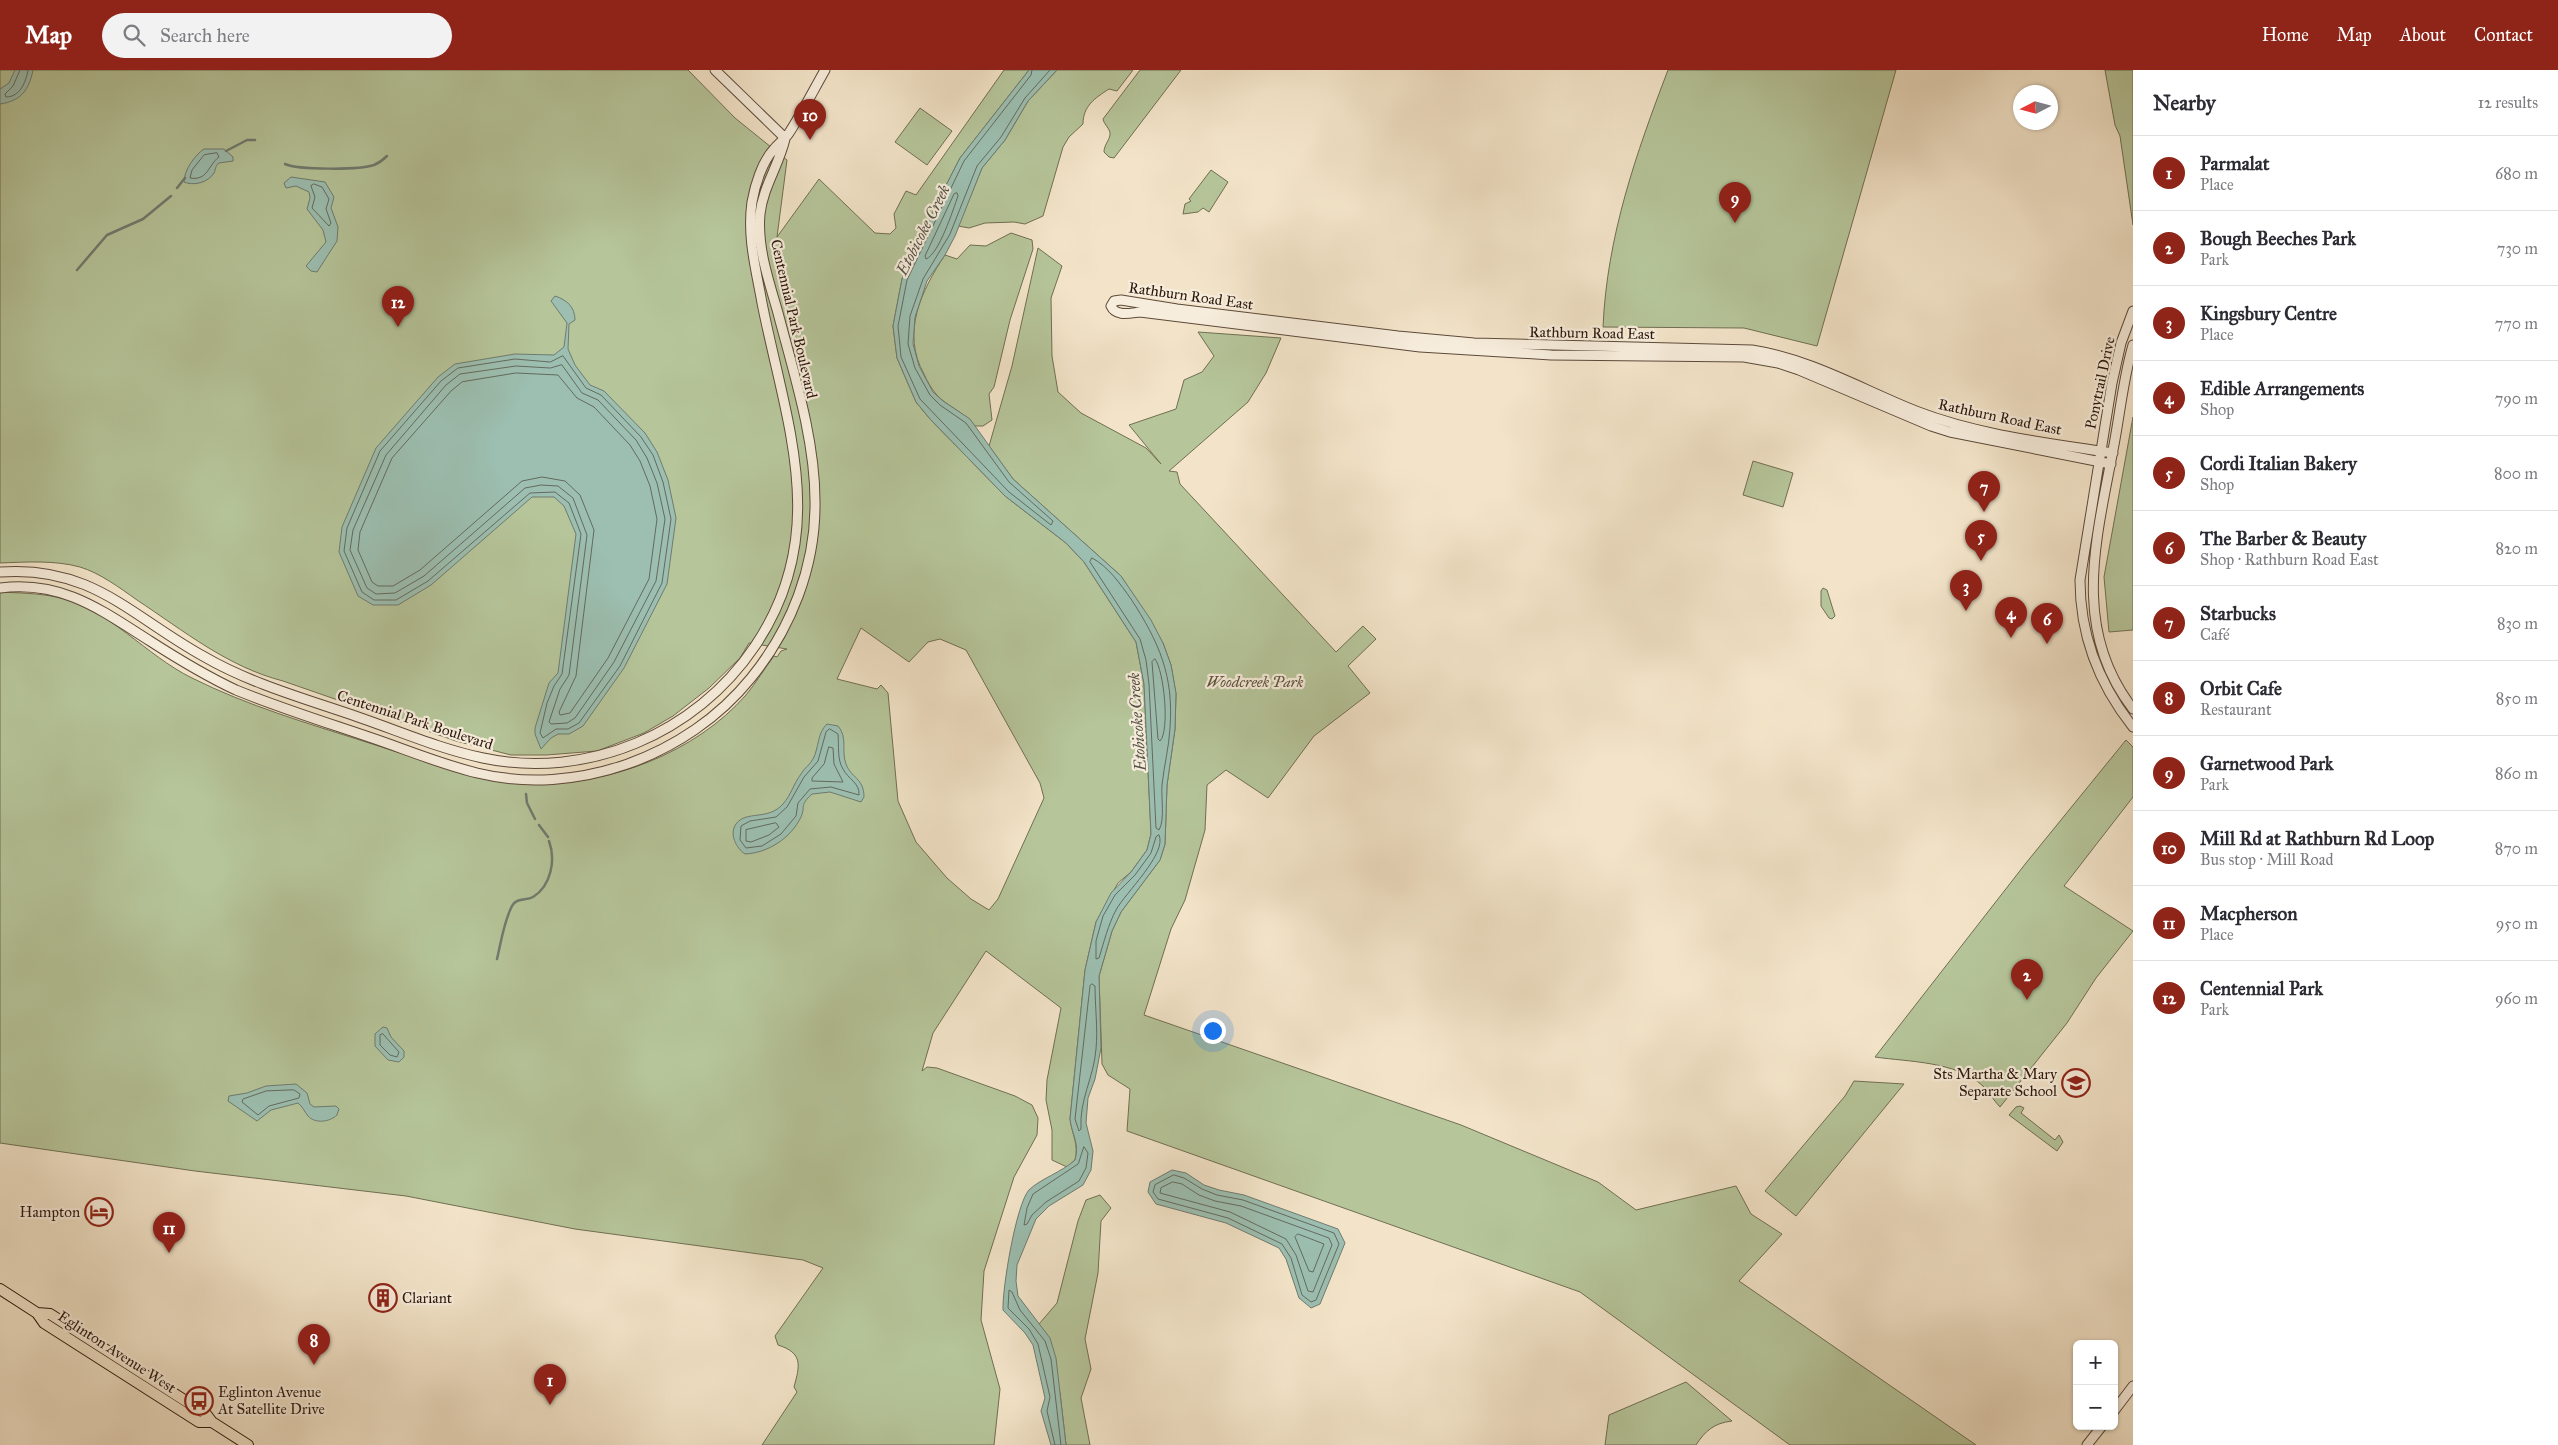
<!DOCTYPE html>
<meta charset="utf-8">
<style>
:root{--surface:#fff;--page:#f2f2f3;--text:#2b2b33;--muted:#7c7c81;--line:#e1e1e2;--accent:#8f2418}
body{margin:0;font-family:"IM FELL Great Primer",serif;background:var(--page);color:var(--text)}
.controls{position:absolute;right:15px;bottom:15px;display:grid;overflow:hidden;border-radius:8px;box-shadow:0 1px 4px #0004}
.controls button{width:45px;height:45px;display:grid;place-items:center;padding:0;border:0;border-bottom:1px solid var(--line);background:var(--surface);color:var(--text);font:25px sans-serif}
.compass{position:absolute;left:2013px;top:15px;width:45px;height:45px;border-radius:50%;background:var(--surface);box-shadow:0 1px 4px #0004;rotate:264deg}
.you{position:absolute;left:1212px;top:960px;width:18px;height:18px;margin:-12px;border:4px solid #fff;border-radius:50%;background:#1a73e8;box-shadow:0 0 0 8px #1a73e833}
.badge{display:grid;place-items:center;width:32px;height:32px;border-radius:50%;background:var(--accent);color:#fff;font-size:16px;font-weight:700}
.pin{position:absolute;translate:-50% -41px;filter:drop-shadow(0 1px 2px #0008)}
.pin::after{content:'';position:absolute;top:26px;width:18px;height:15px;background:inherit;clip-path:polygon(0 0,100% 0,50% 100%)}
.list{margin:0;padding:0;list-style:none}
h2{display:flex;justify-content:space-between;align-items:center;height:65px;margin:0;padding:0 20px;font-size:21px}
h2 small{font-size:16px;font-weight:400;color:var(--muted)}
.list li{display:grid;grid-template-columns:32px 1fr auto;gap:15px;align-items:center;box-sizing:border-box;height:75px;padding:0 20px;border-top:1px solid var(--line)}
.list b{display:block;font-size:19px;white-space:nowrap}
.list p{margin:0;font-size:16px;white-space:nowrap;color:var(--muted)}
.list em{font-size:16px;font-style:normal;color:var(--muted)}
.icon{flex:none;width:28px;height:28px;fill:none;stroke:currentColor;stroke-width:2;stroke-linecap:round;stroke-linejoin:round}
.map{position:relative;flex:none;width:2133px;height:1375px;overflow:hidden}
header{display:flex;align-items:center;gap:30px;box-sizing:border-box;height:70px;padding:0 25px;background:var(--accent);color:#fff}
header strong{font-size:24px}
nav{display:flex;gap:28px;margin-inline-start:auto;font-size:18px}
.search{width:350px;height:45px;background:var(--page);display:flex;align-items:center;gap:12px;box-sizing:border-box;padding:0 18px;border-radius:28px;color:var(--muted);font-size:19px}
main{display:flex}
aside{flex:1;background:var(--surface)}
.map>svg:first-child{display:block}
.green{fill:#b6c59a;stroke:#706e52;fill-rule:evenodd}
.water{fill:#9cbfb1;stroke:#6f7b6f}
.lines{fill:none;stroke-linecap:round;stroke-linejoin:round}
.shore{stroke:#646a5e;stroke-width:1}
.stream{stroke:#6f7b6f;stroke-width:2.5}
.tertiary-casing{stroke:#5d4a3a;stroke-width:11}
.primary-casing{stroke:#2b160b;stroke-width:12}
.tertiary{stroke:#f7eddc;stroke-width:9}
.primary{stroke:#f3e4c9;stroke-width:10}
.labels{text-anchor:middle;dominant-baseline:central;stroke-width:4.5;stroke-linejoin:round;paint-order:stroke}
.street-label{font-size:15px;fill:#2b160b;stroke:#f7eddc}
.park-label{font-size:15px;font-style:italic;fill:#5c533d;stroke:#f7eddc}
.poi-label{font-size:15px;fill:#2b160b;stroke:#f7eddc;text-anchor:end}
.water-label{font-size:16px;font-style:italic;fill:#535145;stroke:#f7eddc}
</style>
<header>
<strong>Map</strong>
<div class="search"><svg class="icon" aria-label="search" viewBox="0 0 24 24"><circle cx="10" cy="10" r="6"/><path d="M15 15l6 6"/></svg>Search here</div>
<nav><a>Home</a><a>Map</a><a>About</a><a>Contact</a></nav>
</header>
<main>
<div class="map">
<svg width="2133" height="1375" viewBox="0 0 2133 1375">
<rect width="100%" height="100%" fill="#f3e4c9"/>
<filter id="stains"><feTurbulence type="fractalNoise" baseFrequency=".004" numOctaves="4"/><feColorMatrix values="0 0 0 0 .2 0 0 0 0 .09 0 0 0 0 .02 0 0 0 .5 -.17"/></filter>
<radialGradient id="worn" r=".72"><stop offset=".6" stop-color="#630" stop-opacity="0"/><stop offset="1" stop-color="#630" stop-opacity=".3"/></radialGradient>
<path class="green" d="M0,0H688L735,48L787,90L777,167L819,109L875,163L890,164L896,158L894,144L906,121L916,125L1004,0H1029L960,88L937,133L902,209L893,256L897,288L916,332L930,349L1005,426L1066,473L1084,492L1136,572L1144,614L1151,764L1147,780L1131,802L1118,813L1096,852L1085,900L1070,1049C1072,1065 1079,1074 1075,1090L1067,1097L1052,1090V1060L1046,1030L1047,1010L1061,938L986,881L933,963L922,1001L927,997L937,998L1015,1026L1032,1035L1038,1048L1037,1065L1014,1107L984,1201L981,1250L1000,1319L994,1375H762L797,1322L794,1317C800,1295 803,1283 778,1275L775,1266L823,1198L803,1190L575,1159L406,1126L195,1101L0,1073V522C18,523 38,523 56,527C109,538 145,585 192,608C248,636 307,653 366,672C403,684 440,695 478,705C496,709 515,714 533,714C610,715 695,683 746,625C756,613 764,599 774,586L777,587L781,581L787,579L749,573L740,588L709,618L673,646L644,663L597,681L546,685H511L456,671L283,611C228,597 184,561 137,530C120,518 100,503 80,497C54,490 26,492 0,493ZM861,558L909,592L928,572L940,569L966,580L1040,713L1044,728L998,829L989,840L971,829L947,808L916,772L898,731L888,623L881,615L877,619L837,609Z
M1057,0H1133L1117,21L1109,19C1095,28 1083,36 1083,54L1069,67L1063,77L1043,146L1025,154L1014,152L985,153L969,158L958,156L982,98L1005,70L1028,31Z
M1140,0H1181L1114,88L1109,87L1104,82C1104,75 1109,71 1110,65C1111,59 1104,55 1103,49Z
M1668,0H1896L1817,276L1744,258L1603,257C1607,166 1636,84 1668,0Z
M2105,0H2133V155L2120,66L2115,55Z
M920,38L952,61L927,95L895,72Z
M1211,100L1228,112L1209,142L1203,138L1198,142L1183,144L1185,134L1191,131L1189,129Z
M1011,163L1032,170L1033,179L1010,250L994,317L989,324L992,350L983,356H974C964,341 947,337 936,324C931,318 927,311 924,304C901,263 921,221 945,185L957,189L970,175L986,176Z
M1038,178L1062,196L1051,228L1052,286L1058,322L1081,343L1146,378L1161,394L1129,355L1176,339L1184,310L1202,302L1214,286L1198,262L1281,268L1266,303L1248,332L1169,401L1177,402L1180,414L1336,582L1363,556L1376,569L1348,596L1370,623L1314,666L1268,728L1226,700L1207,715L1205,760L1185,830L1171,859L1144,945L1461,1055L1598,1112L1636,1140L1736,1116L1751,1144L1782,1164L1739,1211L1976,1375H1790L1580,1222L1127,1061L1130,1019L1108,1005L1102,994L1099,906L1112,861L1121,842L1160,790L1165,774L1167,715L1175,659L1176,624L1171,595L1163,573L1121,506L1013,409L989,376L1012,296Z
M2133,347V560L2109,562L2104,507Z
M1753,391L1793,403L1783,437L1743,425Z
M1823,518L1827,520L1835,546L1832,549L1829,548L1821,536V521Z
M2126,670L2133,677V727L2064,816L2133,861L2096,908L2067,953L2000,1037C1994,1031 1989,1022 1983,1016C1956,991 1909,992 1875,987L2026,793Z
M1854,1011L1904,1014L1796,1146L1765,1121L1845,1026Z
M2020,1036L2024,1038L2021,1043L2055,1070L2059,1065L2063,1072L2057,1081L2009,1045L2016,1037Z
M1100,1125L1111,1138L1101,1151L1098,1203L1085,1269L1091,1299L1081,1328L1090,1375H1066L1060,1323L1039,1254L1057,1233L1078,1151L1086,1130Z
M1686,1312L1732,1351C1714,1353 1705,1361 1696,1375H1605L1609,1345Z"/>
<path class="water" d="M15,0H33C29,20 21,31 0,34V19L9,13Z
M1029,0H1057L1028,31L1005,70L982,98L955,166L945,185L927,211L915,247L913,274L919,296L933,322L943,331L970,349L1013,409L1121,506L1151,550L1163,573L1171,595L1176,623L1175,659L1167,715L1165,774L1160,790L1121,842L1112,861L1099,906L1101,978L1095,1009L1088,1028L1086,1053L1093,1081L1091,1100L1083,1115L1049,1136L1036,1149L1017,1195L1016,1211L1018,1226L1050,1268L1056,1288L1066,1375H1051L1041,1341L1045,1328L1033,1275L1025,1263L1003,1240C1002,1220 1016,1134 1029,1120C1040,1109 1062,1102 1075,1090C1080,1074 1072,1065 1070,1049L1085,900L1096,852L1111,823L1131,802L1147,780L1151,764L1144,614L1136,572L1084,492L1066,473L1005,426L930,349L916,332L897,288L893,256L902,209L937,133L960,88Z
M204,79H224L233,87V91L219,93C215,96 216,99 214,103C208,113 193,116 184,112C184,100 195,85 204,79Z
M291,107L325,112L334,127L331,138L338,157L337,171L317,202L311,201L306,196L326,172L323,160L307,139L310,128L309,122L296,116L286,118L284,113Z
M555,226C567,230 575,237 575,250L569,254L568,279L575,295L590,315L604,321L645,363L657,382L668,410L676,448L667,514L624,598L583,656L569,664H558L551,668L541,679L535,664V658L549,613L558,603L576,464L564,436L554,427H532L431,515L398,535H373L358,526L339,482L342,457L376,378L438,307L455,294L515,284L554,285L564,277L567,253L551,231Z
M827,654L838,656C848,667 841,681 846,694C851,708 864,708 864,727L861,732L830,722L812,724C799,736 806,735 801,747C791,768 768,783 745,784C736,778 729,764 736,754C746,740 768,751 783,734C791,725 794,713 801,704C804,698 810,695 813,689C819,678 817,663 827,654Z
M383,957L387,958L391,967L404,981V987L399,992L388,990L375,976V964Z
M296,1014L307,1023L310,1034L314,1037L336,1036L339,1039L337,1045C330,1052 315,1054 308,1046C304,1041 303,1037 298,1033L271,1040L257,1051L228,1031L229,1026L247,1023L266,1016Z
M1172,1100L1186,1103L1204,1115L1219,1120L1244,1125L1338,1159L1345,1173L1320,1234L1311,1238L1299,1228L1286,1189L1279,1178L1226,1153L1156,1134L1148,1122L1150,1112Z"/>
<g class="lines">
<path class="shore" d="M20,0L13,16L5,24L6,27C20,27 26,12 28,0
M1032,0L1031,5L964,91L907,210L898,256L901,287L920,329L1009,422L1051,455L1053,451L1009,412L966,353L940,335L930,325L915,298L908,274L910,246L923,209L950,164L977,96L1001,67L1025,28L1050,0
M217,83L219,87C208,95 208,111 190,108L192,100L204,85Z
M314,114L322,117L329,129L326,139L331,153L329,156L312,138L315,127L311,116Z
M957,123L958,126C953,140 939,184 926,189L925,186L954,124Z
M563,286L586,318L601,325L641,367L653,385L663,412L671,449L662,513L620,596L579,653L568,659H556L543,668L540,663L547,633L554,616L562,604L581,464L569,433L555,422L530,423L428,511L396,530H374L362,522L344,481L347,458L380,381L441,311L458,298L515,289L550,292Z
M562,295L582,323L598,330L636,370L647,388L657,413L665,449L656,511L614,592L575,648L567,653L551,654L549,652L560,619L569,605L587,465L573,428L558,416L541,415L525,418L424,506L395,523L376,524L367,518L350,480L353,460L386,385L446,315L460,304L516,296L550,298Z
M516,303L558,305L577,328L594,337L630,375L640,391L650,416L657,449L649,509L608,588L570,643L560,645L559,642L576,606L594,460L580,425L565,411L542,407L522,411L420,500L393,516H378L372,512L358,480L360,462L392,388L451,321L462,312Z
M1092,488C1108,496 1121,515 1131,529C1159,572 1174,606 1170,658C1169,677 1164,696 1162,715C1161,728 1165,750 1159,760L1156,758L1149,614L1146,590L1140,569L1090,492Z
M1155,589C1164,600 1170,661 1160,671L1158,669L1152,592Z
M830,659L838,664C839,675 837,690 843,699C848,709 860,713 859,725L831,717L810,719L798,733L796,746L781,764L762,776L746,778L740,770L741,756L750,751L776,747L787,737L804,707L818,691L826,662Z
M829,677L833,678L834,694L843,712L812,711V708L824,694Z
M776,753L779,757L769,765L751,772L746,771V760Z
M1159,765C1168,783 1125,823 1116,840C1108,855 1104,872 1099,888L1096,889V871L1103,846L1115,825L1135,805L1151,783L1156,767Z
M1092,914L1095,916C1095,937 1098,959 1096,979C1094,1007 1079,1030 1081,1059L1079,1061L1075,1049L1090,916Z
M383,964L399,982L397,987L390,985L380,975V965Z
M294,1020L300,1024L299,1028L269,1036L258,1045L242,1032L243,1029L266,1021Z
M1084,1077L1088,1083L1086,1098L1079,1111L1046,1132L1032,1145L1027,1154L1024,1155L1027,1138L1033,1124L1078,1094Z
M1174,1105L1184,1108L1202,1119L1217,1125L1243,1130L1334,1163L1339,1174L1316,1230L1311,1232L1302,1225L1291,1188L1282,1174L1228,1148L1158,1129L1153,1122L1155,1115Z
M1173,1112L1182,1114L1199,1125L1215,1131L1241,1136L1329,1168L1332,1175L1313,1222L1308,1221L1296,1185L1286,1169L1230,1142L1160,1123L1161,1118Z
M1298,1164L1324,1174L1313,1202L1309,1201L1295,1167Z
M1055,1375L1047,1341L1050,1327L1038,1274L1029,1259L1008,1238L1009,1220L1012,1222L1020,1240L1045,1271L1051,1289L1061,1375"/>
<path class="stream" d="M226,81L247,70H255
M285,94C298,100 360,100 374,95C379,93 383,90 387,86
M177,118L185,108
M77,200L107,165L143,149L171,126
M526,724L527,733L535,749
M539,755L548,767
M497,889C501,872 504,851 512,836C517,827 526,831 533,827C551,816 556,790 549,771"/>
<defs>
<path id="tertiary" d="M715,0L785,68
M2133,241L2121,273L2112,313L2080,510C2080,565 2098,613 2133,657
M2133,275C2123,309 2120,345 2113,380C2096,471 2071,559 2133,639
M2111,394L1950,362L1931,356L1799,300L1778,293L1744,287L1551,285L1420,277L1140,242C1130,243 1116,247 1111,236L1114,231L1121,230L1177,239L1398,266L1474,273L1752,280C1810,289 1861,319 1916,341C1978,365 2047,373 2113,383
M0,502C91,495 131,546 203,586C251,614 306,629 358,647C399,661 440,679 483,688C587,710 696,664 755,576C832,462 786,354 762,233C756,199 747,167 752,132C755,115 762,92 774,79C779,73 785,69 789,63C802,43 813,21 825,0
M0,518C62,510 101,540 150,571C178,589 206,606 236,620C280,638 325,652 369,667C405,679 440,694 477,703C576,727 687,687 751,608C791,559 816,496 815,431C815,369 794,304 778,243C769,211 757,178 760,144C763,117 779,95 785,69
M2114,1341L2133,1316
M2087,1375L2102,1356"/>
<path id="primary" d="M0,1219L37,1243L44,1253L199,1352H212
M37,1243L50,1244L206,1344L212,1352L248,1375"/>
</defs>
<use href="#tertiary" class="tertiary-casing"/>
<use href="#primary" class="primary-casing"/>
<use href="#tertiary" class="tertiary"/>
<use href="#primary" class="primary"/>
</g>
<defs>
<symbol id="school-ring" viewBox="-11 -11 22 22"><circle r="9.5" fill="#f7eddc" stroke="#8f2418" stroke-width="1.5"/><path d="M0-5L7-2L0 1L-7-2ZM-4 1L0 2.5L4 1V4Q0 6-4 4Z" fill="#8f2418"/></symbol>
<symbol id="hotel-ring" viewBox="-11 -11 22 22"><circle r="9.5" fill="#f7eddc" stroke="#8f2418" stroke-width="1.5"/><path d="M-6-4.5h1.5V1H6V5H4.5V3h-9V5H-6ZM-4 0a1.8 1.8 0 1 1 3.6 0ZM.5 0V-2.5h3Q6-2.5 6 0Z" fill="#8f2418"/></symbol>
<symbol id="building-ring" viewBox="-11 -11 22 22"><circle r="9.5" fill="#f7eddc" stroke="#8f2418" stroke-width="1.5"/><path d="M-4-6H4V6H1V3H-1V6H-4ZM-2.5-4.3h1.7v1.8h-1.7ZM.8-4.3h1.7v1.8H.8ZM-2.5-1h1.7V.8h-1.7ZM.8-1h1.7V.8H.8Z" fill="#8f2418"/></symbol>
<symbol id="bus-ring" viewBox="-11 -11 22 22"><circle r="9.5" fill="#f7eddc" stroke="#8f2418" stroke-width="1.5"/><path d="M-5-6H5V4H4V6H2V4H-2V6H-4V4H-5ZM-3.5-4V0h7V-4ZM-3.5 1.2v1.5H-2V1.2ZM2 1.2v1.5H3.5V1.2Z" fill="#8f2418"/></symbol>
</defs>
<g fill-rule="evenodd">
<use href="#school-ring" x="2060" y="997" width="32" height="32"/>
<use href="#hotel-ring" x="83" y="1126" width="32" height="32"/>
<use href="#building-ring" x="367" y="1212" width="32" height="32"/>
<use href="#bus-ring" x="183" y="1315" width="32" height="32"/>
</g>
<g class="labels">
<g class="street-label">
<text transform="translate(1191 226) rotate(8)">Rathburn Road East</text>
<text transform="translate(794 249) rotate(77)">Centennial Park Boulevard</text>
<text transform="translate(1592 263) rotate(1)">Rathburn Road East</text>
<text transform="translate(2100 313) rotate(-78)">Ponytrail Drive</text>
<text transform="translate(2000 347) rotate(12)">Rathburn Road East</text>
<text transform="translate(415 650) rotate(18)">Centennial Park Boulevard</text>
<text transform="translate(117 1282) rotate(33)">Eglinton Avenue West</text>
</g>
<g class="park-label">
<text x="1255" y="612">Woodcreek Park</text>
</g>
<g class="poi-label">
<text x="2057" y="1004">Sts Martha &amp; Mary<tspan x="2057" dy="17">Separate School</tspan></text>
<text x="80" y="1142">Hampton</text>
<text x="402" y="1228" text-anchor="start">Clariant</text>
<text x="218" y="1322" text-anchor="start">Eglinton Avenue<tspan x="218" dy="17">At Satellite Drive</tspan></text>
</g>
<g class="water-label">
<text transform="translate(923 160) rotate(-63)">Etobicoke Creek</text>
<text transform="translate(1137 652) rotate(-94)">Etobicoke Creek</text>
</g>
</g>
<rect width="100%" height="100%" filter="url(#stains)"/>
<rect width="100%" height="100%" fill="url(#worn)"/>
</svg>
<div class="controls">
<button>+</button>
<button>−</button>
</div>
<svg class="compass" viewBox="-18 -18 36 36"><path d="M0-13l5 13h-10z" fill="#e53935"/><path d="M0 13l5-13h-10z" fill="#7c7c81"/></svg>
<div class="you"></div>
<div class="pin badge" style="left:550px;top:1335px">1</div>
<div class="pin badge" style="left:2027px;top:930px">2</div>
<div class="pin badge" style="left:1966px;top:541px">3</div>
<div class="pin badge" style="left:2011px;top:568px">4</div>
<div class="pin badge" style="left:1981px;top:491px">5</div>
<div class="pin badge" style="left:2047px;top:574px">6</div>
<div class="pin badge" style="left:1984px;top:442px">7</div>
<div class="pin badge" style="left:314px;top:1295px">8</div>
<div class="pin badge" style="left:1735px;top:153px">9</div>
<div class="pin badge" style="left:810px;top:70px">10</div>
<div class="pin badge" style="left:169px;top:1183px">11</div>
<div class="pin badge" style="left:398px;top:257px">12</div>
</div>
<aside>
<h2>Nearby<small>12 results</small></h2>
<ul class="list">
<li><span class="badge">1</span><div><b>Parmalat</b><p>Place</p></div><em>680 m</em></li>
<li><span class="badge">2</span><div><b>Bough Beeches Park</b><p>Park</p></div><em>730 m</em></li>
<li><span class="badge">3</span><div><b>Kingsbury Centre</b><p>Place</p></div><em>770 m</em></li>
<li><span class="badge">4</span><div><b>Edible Arrangements</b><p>Shop</p></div><em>790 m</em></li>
<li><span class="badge">5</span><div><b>Cordi Italian Bakery</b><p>Shop</p></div><em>800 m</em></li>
<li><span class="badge">6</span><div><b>The Barber &amp; Beauty</b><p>Shop · Rathburn Road East</p></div><em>820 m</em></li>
<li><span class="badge">7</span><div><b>Starbucks</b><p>Café</p></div><em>830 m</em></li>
<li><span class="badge">8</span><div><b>Orbit Cafe</b><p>Restaurant</p></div><em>850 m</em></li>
<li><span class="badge">9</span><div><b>Garnetwood Park</b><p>Park</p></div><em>860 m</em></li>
<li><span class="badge">10</span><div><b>Mill Rd at Rathburn Rd Loop</b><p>Bus stop · Mill Road</p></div><em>870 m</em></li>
<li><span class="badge">11</span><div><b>Macpherson</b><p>Place</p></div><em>950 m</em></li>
<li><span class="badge">12</span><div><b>Centennial Park</b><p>Park</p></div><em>960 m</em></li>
</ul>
</aside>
</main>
